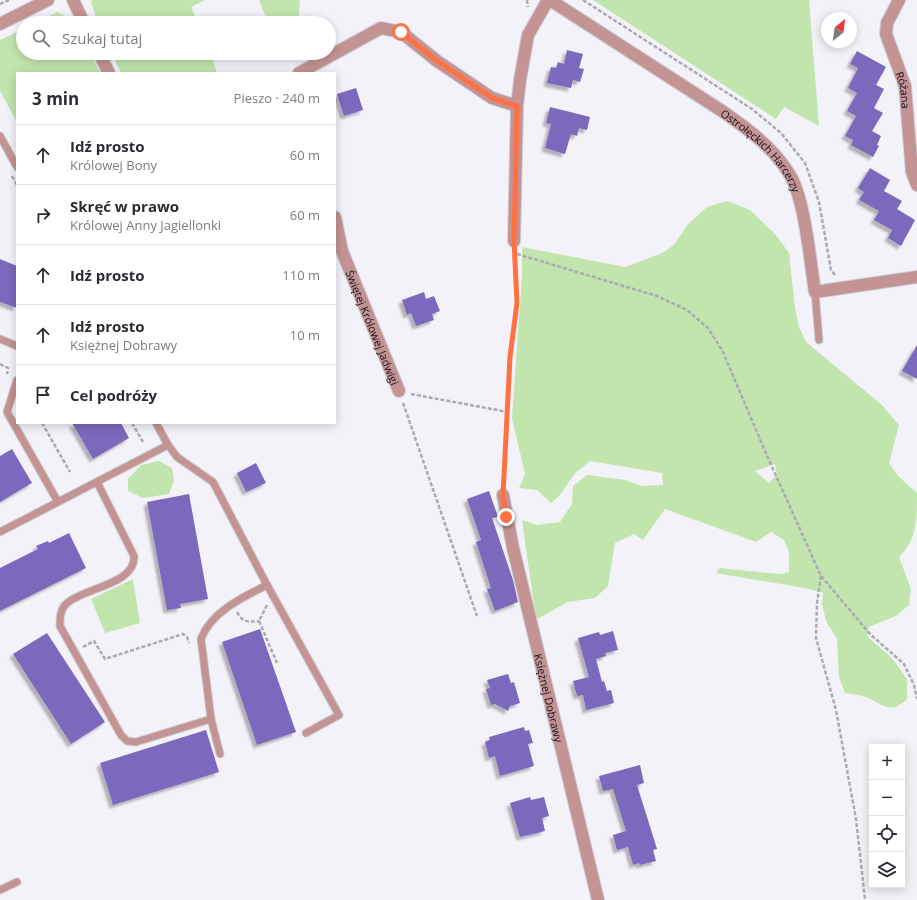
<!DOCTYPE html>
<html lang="pl">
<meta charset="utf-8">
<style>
:root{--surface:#fff;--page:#f7f7f7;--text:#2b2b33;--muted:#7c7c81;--line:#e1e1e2}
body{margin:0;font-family:"Open Sans",sans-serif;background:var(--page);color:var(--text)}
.controls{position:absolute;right:12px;bottom:12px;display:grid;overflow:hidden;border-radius:0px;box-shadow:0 2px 10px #0003}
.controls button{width:36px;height:36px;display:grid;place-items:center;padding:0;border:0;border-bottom:1px solid var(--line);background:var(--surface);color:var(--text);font:20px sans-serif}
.compass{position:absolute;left:821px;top:12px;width:36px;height:36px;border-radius:50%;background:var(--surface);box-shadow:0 2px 10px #0003;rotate:29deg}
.stop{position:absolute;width:12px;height:12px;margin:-9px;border:3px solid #ff7043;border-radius:50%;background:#fff}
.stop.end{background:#ff7043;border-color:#fff;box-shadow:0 1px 4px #0008}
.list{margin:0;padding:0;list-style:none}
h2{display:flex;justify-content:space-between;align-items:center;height:52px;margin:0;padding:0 16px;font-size:17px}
h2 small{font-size:13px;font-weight:400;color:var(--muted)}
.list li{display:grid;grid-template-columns:26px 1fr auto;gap:12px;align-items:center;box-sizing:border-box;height:60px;padding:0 16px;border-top:1px solid var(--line)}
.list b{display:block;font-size:15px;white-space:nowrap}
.list p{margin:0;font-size:13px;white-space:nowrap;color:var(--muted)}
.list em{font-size:13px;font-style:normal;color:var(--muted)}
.icon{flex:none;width:22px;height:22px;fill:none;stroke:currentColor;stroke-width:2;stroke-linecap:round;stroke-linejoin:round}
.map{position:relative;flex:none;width:917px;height:900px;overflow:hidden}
.search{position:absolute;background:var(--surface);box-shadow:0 2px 10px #0003;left:16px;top:16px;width:320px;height:44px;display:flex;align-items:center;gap:10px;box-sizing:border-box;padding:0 14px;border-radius:22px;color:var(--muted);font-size:15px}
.panel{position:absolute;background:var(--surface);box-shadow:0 2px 10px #0003;left:16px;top:72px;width:320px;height:352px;border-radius:0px}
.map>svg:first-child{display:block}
.green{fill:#c2e5ae;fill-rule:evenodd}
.building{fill:#7b68bd;filter:url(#shadow)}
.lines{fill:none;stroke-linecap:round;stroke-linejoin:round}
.lane-casing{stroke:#cfced6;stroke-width:9}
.street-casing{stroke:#cfced6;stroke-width:14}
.path{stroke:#abaab3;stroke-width:2.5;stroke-dasharray:4 2;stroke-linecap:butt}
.lane{stroke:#c39493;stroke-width:7}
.street{stroke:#c39493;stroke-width:12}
.route{stroke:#ff7043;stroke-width:5}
.labels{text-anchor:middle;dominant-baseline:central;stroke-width:3;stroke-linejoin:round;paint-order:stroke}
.street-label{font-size:11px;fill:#15131f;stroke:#fff}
</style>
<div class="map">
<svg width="917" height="900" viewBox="0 0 917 900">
<defs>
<filter id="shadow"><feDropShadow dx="-3.5" dy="3.5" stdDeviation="1" flood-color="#0004"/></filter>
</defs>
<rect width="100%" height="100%" fill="#f3f2f9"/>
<path class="green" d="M92,0H205L191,7L198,23H98L91,2Z
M259,0H300L298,23H268Z
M593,0H809L819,126L784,107L776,119Z
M57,12L67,17L71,23H35Z
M23,29V53H89L101,73H17V122L0,91V40Z
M112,53H210L217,73H121Z
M727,201L750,210L776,235L789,253L795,308L799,327L806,342L882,405L899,425L889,463L898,476L917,493C917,521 917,539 899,557L911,589L909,605L896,616L869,627L867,636L892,658L907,679V699C891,714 885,706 868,698C861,695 852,694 845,693L839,677L837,639L826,621L822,604L823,593L810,589L716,573L720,568L780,574L789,572V552L784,540L771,532L756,542L665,509L643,540L634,534L615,543L608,586L595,598L567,602L536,620L522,520L537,525L560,522L572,504L573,486L587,475L625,480L642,486L663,485L662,473L590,461L575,473L560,495L551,503L537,490L519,488L525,474L512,418L522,275V247L625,267L662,253L674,245L688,224L707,207ZM775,464L777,474L769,483L755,471Z
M159,461L172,468L174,481L169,494L143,498L128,491V479L141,465Z
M133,579L140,623L105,633L91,599Z"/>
<path class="building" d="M567,50L583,54L579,68L584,69L580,82L573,80L571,88L547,83L551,67L556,68L558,62L564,64Z
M857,51L886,67L876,85L884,89L874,108L883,113L872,131L881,136L877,145L879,146L873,157L851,145L853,140L845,136L856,116L847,111L857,93L848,88L858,68L850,64Z
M356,88L363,110L344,116L337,94Z
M550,107L590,117L587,130L579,128L577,136L571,134L565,154L545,148L551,124L546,123Z
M870,168L890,180L884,191L902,201L897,209L915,220L901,246L888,238L892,230L874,220L879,211L859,200L864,192L858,188Z
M0,259L17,266V308L0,302Z
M424,292L426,299L434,296L440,311L432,314L434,320L416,326L411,313L407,315L402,300Z
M917,345V379L902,371Z
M72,423H121L129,438L93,459Z
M12,449L32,483L0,502V456Z
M256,463L266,483L246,492L237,473Z
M489,491L498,517L492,518L513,580L518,602L495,611L487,589L491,588L476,542L481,540L467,499Z
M189,494L208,599L180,604L181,608L167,610L147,502Z
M69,533L86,568L0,611V568L38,549L36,546L48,541L49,543Z
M260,629L296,732L257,745L222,642Z
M613,631L618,650L605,653L606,656L596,659L602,682L604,681L607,691L611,690L614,703L586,710L583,695L577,696L573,681L589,677L578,638L599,632L600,635Z
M47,633L105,722L71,744L13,654Z
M508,674L511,683L514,682L520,703L510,706L508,711L495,704L491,705L486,689L490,688L487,680Z
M524,727L525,731L529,730L533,743L528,744L534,766L500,776L495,756L489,758L485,742L490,740L489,737Z
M206,730L219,772L113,805L100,763Z
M640,765L644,783L637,785L657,849L653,850L656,861L640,865L639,863L633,865L628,847L617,850L613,835L626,831L613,789L603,791L599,776Z
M530,797L531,800L544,797L549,816L542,818L545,831L520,837L510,803Z"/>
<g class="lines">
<defs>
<path id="lane" d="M0,136L17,167
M815,292L819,340
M0,339L17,346
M17,380L7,412L58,502
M168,445L177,457L213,482L267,585L339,715L306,733
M97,482L134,556C136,585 81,588 65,605C60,611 60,618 60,626L121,735L127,741L136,742L211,719
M0,532L168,445L156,423
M220,754L211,719L201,639C211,612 243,597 267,585
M0,890L17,882"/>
<g id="street">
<path d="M73,0L84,23"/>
<path id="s1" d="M550,0L722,111C748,129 774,148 790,175C805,200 810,261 815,292L917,277"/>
<path id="s2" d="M899,0L887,23L886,34L905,86L912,172L917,185"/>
<path d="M0,24L48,0"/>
<path d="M99,53L109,73"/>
<path d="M299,73L381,28L401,32L437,61L492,98L517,106"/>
<path id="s3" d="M335,217L342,251L399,391"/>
<path d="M514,241L517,106L520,80L528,35L548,0"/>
<path id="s4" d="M503,495L513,548L598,900"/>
</g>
</defs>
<use href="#lane" class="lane-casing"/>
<use href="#street" class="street-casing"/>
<path class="path" d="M527,0L528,7
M583,0L752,109L781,133L805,163L819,202L831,270L836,276
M0,4L9,0
M12,176L17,185
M517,254L657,296L687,310L708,328L723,352L765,451L821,576L870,634L904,664L914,685L917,699
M0,364L8,368L7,374
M411,394L508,412
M403,403L477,616
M42,423L70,472
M132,423L143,442
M504,482L510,357L517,303L515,254
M821,576L817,603L816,638L836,710L856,819L865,900
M267,605L259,621L277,663
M237,612C243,623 248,622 259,621
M83,647L94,641L105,659L183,634L187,637L189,643"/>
<use href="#lane" class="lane"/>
<use href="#street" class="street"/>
</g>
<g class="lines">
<path class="route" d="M401,32L437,61L492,98L517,106L514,241L517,303L510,357L503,495L506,517"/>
</g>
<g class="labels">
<g class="street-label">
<text stroke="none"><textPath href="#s2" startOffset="96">Różana</textPath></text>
<text stroke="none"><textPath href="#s1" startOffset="261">Ostrołęckich Harcerzy</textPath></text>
<text stroke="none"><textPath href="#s3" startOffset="117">Świętej Królowej Jadwigi</textPath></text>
<text stroke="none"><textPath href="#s4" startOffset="208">Księżnej Dobrawy</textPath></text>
</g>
</g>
</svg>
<div class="controls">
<button>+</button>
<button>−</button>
<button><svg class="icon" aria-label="locate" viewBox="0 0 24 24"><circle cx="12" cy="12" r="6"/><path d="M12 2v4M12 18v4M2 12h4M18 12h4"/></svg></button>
<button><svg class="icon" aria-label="layers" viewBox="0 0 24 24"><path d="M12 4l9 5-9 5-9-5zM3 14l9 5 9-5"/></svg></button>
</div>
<svg class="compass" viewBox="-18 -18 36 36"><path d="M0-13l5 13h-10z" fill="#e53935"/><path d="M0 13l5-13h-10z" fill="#7c7c81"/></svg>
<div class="stop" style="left:401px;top:32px"></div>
<div class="stop end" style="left:506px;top:517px"></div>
<div class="search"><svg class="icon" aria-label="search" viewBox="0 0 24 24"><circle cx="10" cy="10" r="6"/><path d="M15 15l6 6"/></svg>Szukaj tutaj</div>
<section class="panel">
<h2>3 min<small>Pieszo · 240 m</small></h2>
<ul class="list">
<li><svg class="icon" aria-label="ahead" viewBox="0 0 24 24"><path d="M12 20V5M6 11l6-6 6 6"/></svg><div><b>Idź prosto</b><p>Królowej Bony</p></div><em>60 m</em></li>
<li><svg class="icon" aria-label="right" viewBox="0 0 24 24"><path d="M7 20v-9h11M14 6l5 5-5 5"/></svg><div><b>Skręć w prawo</b><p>Królowej Anny Jagiellonki</p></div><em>60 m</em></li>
<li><svg class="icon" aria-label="ahead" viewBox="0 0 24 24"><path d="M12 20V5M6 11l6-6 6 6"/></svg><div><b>Idź prosto</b></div><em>110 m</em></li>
<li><svg class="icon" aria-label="ahead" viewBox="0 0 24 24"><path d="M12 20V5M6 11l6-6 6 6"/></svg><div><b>Idź prosto</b><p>Księżnej Dobrawy</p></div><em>10 m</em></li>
<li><svg class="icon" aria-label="arrive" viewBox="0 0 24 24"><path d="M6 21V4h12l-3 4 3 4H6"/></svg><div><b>Cel podróży</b></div></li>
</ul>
</section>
</div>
